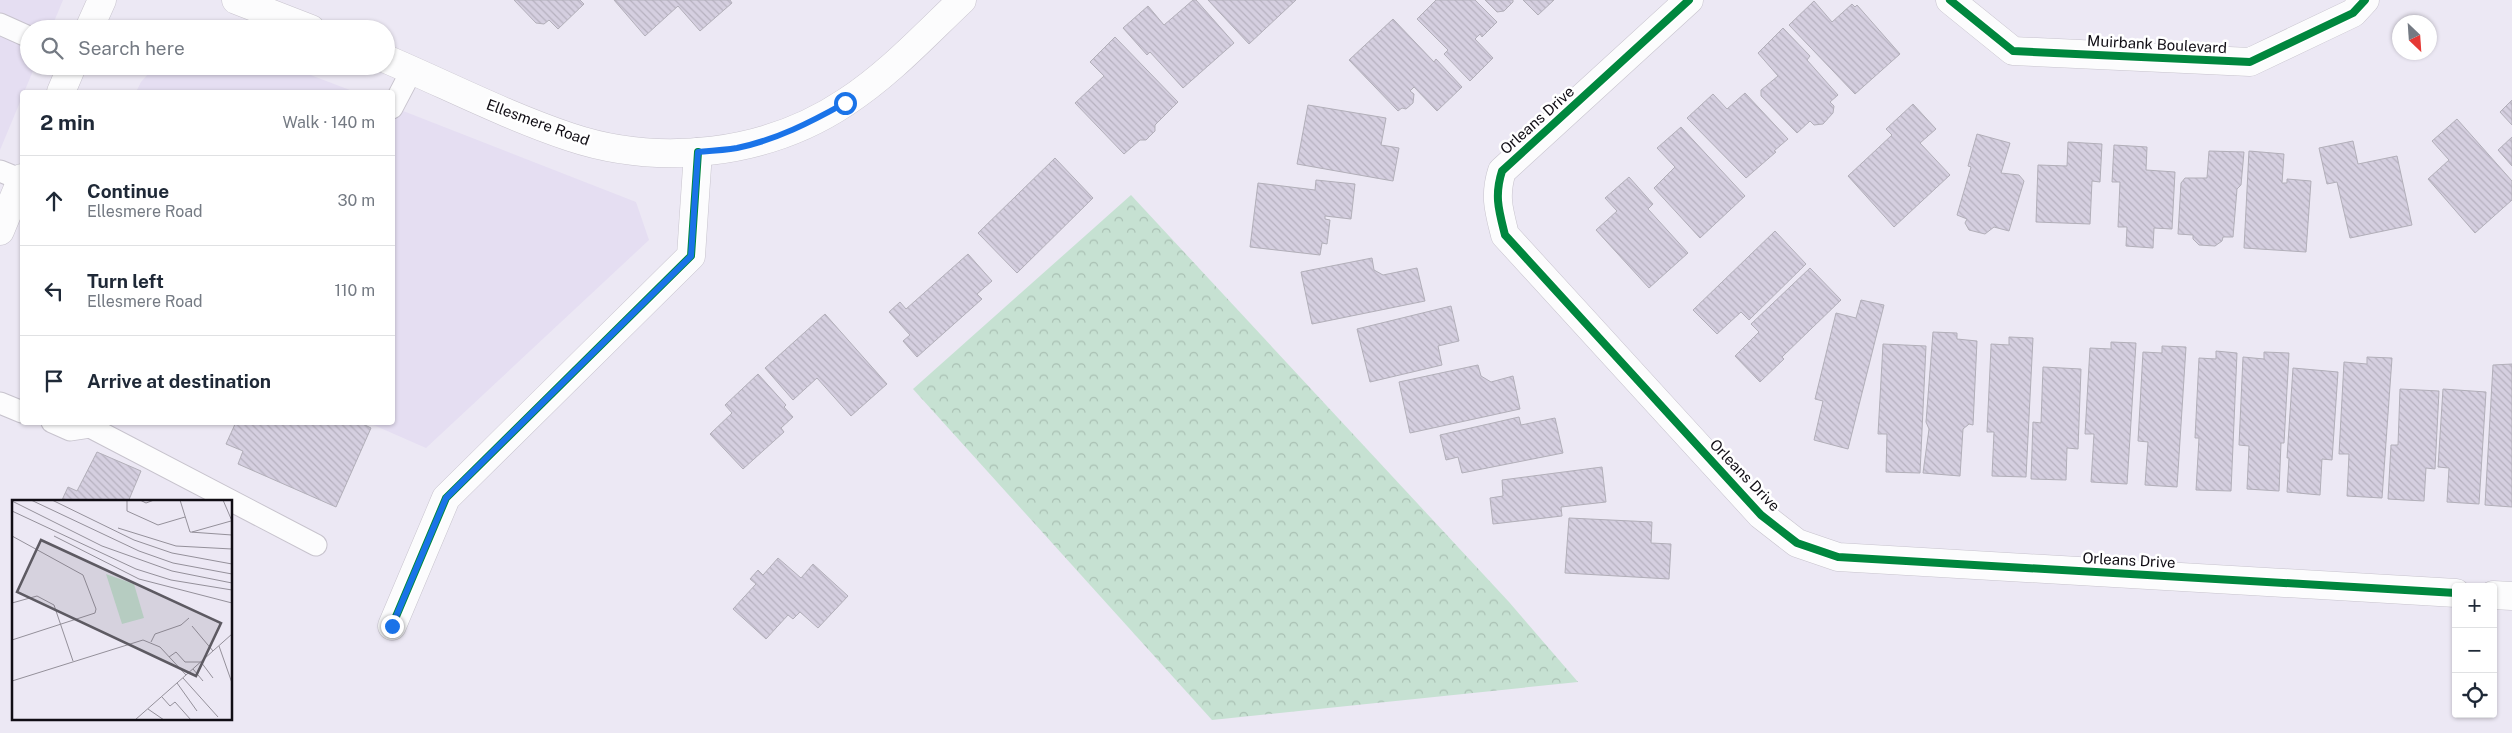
<!DOCTYPE html>
<meta charset="utf-8">
<style>
:root{--surface:#fff;--page:#f2f2f3;--text:#1f2937;--muted:#747a83;--line:#e0e1e3}
body{margin:0;font-family:"Public Sans",sans-serif;background:var(--page);color:var(--text)}
.controls{position:absolute;right:15px;bottom:15px;display:grid;overflow:hidden;border-radius:5px;box-shadow:0 1px 4px #0004}
.controls button{width:45px;height:45px;display:grid;place-items:center;padding:0;border:0;border-bottom:1px solid var(--line);background:var(--surface);color:var(--text);font:25px sans-serif}
.compass{position:absolute;left:2392px;top:15px;width:45px;height:45px;border-radius:50%;background:var(--surface);box-shadow:0 1px 4px #0004;rotate:155deg}
.stop{position:absolute;width:15px;height:15px;margin:-11px;border:4px solid #1a73e8;border-radius:50%;background:#fff}
.stop.end{background:#1a73e8;border-color:#fff;box-shadow:0 1px 5px #0008}
.list{margin:0;padding:0;list-style:none}
h2{display:flex;justify-content:space-between;align-items:center;height:65px;margin:0;padding:0 20px;font-size:21px}
h2 small{font-size:16px;font-weight:400;color:var(--muted)}
.list li{display:grid;grid-template-columns:32px 1fr auto;gap:15px;align-items:center;box-sizing:border-box;height:90px;padding:0 20px;border-top:1px solid var(--line)}
.list b{display:block;font-size:19px;white-space:nowrap}
.list p{margin:0;font-size:16px;white-space:nowrap;color:var(--muted)}
.list em{font-size:16px;font-style:normal;color:var(--muted)}
.icon{flex:none;width:28px;height:28px;fill:none;stroke:currentColor;stroke-width:2;stroke-linecap:round;stroke-linejoin:round}
.map{position:relative;flex:none;width:2512px;height:733px;overflow:hidden}
.search{position:absolute;background:var(--surface);box-shadow:0 1px 4px #0004;left:20px;top:20px;width:375px;height:55px;display:flex;align-items:center;gap:12px;box-sizing:border-box;padding:0 18px;border-radius:28px;color:var(--muted);font-size:19px}
.panel{position:absolute;background:var(--surface);box-shadow:0 1px 4px #0004;left:20px;top:90px;width:375px;height:335px;border-radius:5px}
.map>svg:first-child{display:block}
.built{fill:#e5def2}
.park{fill:url(#park-crowns)}
.building{fill:url(#building-back-hatch);stroke:#b2afb9}
.lines{fill:none;stroke-linecap:round;stroke-linejoin:round}
.lane-casing{stroke:#c7c3cd;stroke-width:23}
.street-casing{stroke:#c7c3cd;stroke-width:29}
.secondary-casing{stroke:#c7c3cd;stroke-width:29}
.lane{stroke:#fcfcfd;stroke-width:21}
.street{stroke:#fcfcfd;stroke-width:28}
.secondary{stroke:#fcfcfd;stroke-width:28}
.cycleway-casing{stroke:#fff;stroke-width:11}
.cycleway{stroke:#00873e;stroke-width:8}
.route{stroke:#1a73e8;stroke-width:6}
.labels{text-anchor:middle;dominant-baseline:central;stroke-width:5;stroke-linejoin:round;paint-order:stroke}
.street-label{font-size:15px;fill:#100d14;stroke:#fff}
.inset-road{fill:none;stroke:#94909a;stroke-width:1}
.view{fill:#5d5a62;fill-opacity:0.15;stroke:#5d5a62;stroke-width:2.5}
.inset-edge{fill:none;stroke:#100d14;stroke-width:2.5}
</style>
<div class="map">
<svg width="2512" height="733" viewBox="0 0 2512 733">
<defs>
<pattern id="park-crowns" width="20" height="18" patternUnits="userSpaceOnUse" patternTransform="scale(1.25)"><rect width="20" height="18" fill="#c6e1d2"/><path d="M2 6a3 3 0 1 1 6 0M12 15a3 3 0 1 1 6 0" fill="none" stroke="#a9c0b3"/></pattern>
<pattern id="building-back-hatch" width="6" height="6" patternUnits="userSpaceOnUse" patternTransform="scale(1.25)"><rect width="6" height="6" fill="#d5cfe0"/><path d="M-1 5l2 2M0 0l6 6M5-1l2 2" fill="none" stroke="#b6b1bf"/></pattern>
</defs>
<rect width="100%" height="100%" fill="#ece8f4"/>
<path class="built" d="M0,0H63L51,29H29V66H35L0,150Z
M155,66H287L355,92H136L141,82Z
M393,107L636,202L649,240L426,448L369,423L392,422Z"/>
<path class="park" d="M1131,195L1509,602L1578,682L1212,720L913,389Z"/>
<path class="building" d="M514,0H580L584,4L558,29L549,20L544,24L536,23Z
M614,0H730L732,3L700,31L678,6L645,36Z
M1193,0H1196L1234,43L1183,88L1150,52L1147,55L1123,28L1148,6L1164,25Z
M1208,0H1296L1249,44Z
M1436,0H1475L1497,22L1482,37L1480,34L1475,39L1493,58L1470,81L1444,54L1448,50L1417,19Z
M1485,0H1513V2L1504,11L1497,12Z
M1523,0H1554L1538,15Z
M1814,1L1832,22L1852,4L1855,7L1857,5L1900,54L1855,94L1789,25Z
M1393,19L1434,62L1436,59L1462,87L1437,111L1414,87L1410,91L1414,94L1413,103L1406,109L1402,108L1398,111L1349,60Z
M1783,28L1810,56L1807,60L1838,95L1830,102L1834,106L1833,113L1823,124L1814,125L1810,121L1797,133L1761,96V90L1778,76L1758,53Z
M1115,37L1178,102L1155,125V131L1146,140H1140L1124,154L1075,103L1104,76L1090,62Z
M1745,93L1788,139L1774,151L1776,152L1746,178L1687,118L1713,94L1727,109Z
M2512,100V125L2500,112Z
M1913,104L1936,129L1920,143L1950,175L1894,227L1848,176L1892,135L1886,129Z
M1308,105L1386,118L1381,145L1399,148L1393,181L1297,164Z
M2457,119L2512,181V200L2475,233L2428,179L2449,160L2432,141Z
M1681,127L1745,196L1700,238L1654,188L1675,167L1657,148Z
M1977,134L2010,143L2001,173L2019,175L2024,181L2009,231L1994,227L1985,234L1969,230L1965,223L1967,219L1957,215L1971,167L1968,166Z
M2512,137V166L2498,150Z
M2353,141L2358,164L2397,156L2412,225L2350,238L2337,182L2327,184L2319,148Z
M2068,142L2102,144L2100,182L2092,181L2090,224L2036,222L2038,165L2067,166Z
M2114,145L2147,147L2146,170L2175,172L2172,229L2154,228L2153,248L2126,246L2127,227H2118L2120,182H2112Z
M2209,151L2244,152L2241,185L2237,189L2233,237H2223L2222,241L2215,246L2199,245L2193,239V235L2178,234L2181,183L2185,178H2207Z
M2249,151L2284,154L2282,183H2287V179L2311,181L2306,252L2244,248Z
M1055,158L1093,198L1017,273L978,233Z
M1629,177L1653,204L1648,209L1688,253L1649,288L1596,230L1617,211L1605,198Z
M1316,180L1355,184L1351,219L1325,216V219L1330,220L1327,244L1322,243L1320,255L1250,247L1258,183L1315,190Z
M1775,231L1806,264L1749,320L1741,312L1717,334L1693,310Z
M968,254L992,281L977,294L982,299L917,357L903,341L910,335L889,312L900,302L906,309Z
M1372,258L1374,270L1383,275L1417,268L1425,301L1312,324L1301,272Z
M1810,268L1841,300L1782,357L1784,359L1760,382L1735,356L1759,332L1751,324Z
M1861,300L1884,305L1848,449L1814,440L1823,401L1815,399L1836,313L1856,318Z
M1451,306L1459,341L1438,346L1442,365L1370,382L1357,329Z
M825,314L887,384L851,416L817,378L793,400L765,368Z
M1933,332L1957,333V339L1977,341L1973,425L1969,424L1963,429L1960,476L1923,473L1929,429L1926,422Z
M2009,337L2033,338L2026,477L1992,476L1994,432H1987L1991,347V344L2009,345Z
M2111,342L2136,343L2127,484L2091,482L2094,434H2085L2090,348L2111,349Z
M1883,344L1926,346L1920,473L1886,472L1887,434H1878Z
M2162,346L2186,347L2177,487L2145,485L2148,442L2138,441L2143,352L2162,353Z
M2216,351L2237,353L2231,491L2196,490L2199,438H2195L2199,358L2216,359Z
M2264,352L2289,353L2284,443H2281L2279,491L2247,489L2249,446L2239,445L2243,357L2264,359Z
M2367,357L2392,358L2382,498L2347,496L2349,454H2339L2344,362L2367,364Z
M2512,364V507L2485,505L2493,365Z
M1478,365L1481,376L1491,382L1513,376L1520,409L1410,433L1399,382Z
M2043,367L2081,369L2078,449L2067,448L2066,480L2031,479L2033,422L2041,423Z
M2293,368L2338,372L2332,460L2322,459L2320,495L2287,492L2289,458H2287Z
M758,374L786,405L784,407L793,417L781,428L784,432L743,469L710,434L732,413L725,405Z
M2400,389L2439,391L2435,469L2426,468L2424,501L2388,499L2391,445H2398Z
M2443,389L2486,392L2479,504L2447,502L2449,468L2438,467Z
M1519,417L1521,425L1555,418L1563,453L1462,473L1458,457L1446,460L1440,435Z
M236,422H359L371,428L336,507L238,464L243,451L226,444Z
M97,452L141,471L128,502H67L62,500L68,487L77,491Z
M1602,467L1606,502L1561,507L1562,516L1493,524L1490,498L1503,496L1502,480Z
M1569,518L1652,522L1651,543L1671,544L1669,579L1565,573Z
M778,558L801,578L813,564L848,596L818,628L800,612L793,619L788,615L766,639L733,609L756,584L750,579L758,570L763,575Z"/>
<g class="lines">
<defs>
<path id="lane" d="M0,24L29,37
M392,108L412,70
M0,171L22,180
M0,403L22,412
M52,422L70,430L90,427L316,545"/>
<path id="street" d="M1689,0L1502,171C1494,196 1499,211 1505,235L1761,515L1797,543L1838,557L2456,593
M1950,0L2013,51L2250,62L2353,13L2365,0
M2493,595L2512,596
M392,626L446,498L691,256L698,152"/>
<path id="secondary" d="M236,0L311,29
M89,29L102,0
M386,59C447,85 507,116 570,137C660,167 767,155 846,102C889,74 925,35 962,0
M61,92L72,66
M0,231L22,178"/>
</defs>
<use href="#lane" class="lane-casing"/>
<use href="#street" class="street-casing"/>
<use href="#secondary" class="secondary-casing"/>
<use href="#lane" class="lane"/>
<use href="#street" class="street"/>
<use href="#secondary" class="secondary"/>
<defs>
<path id="cycleway" d="M1689,0L1502,171C1494,196 1499,211 1505,235L1761,515L1797,543L1838,557L2456,593
M1950,0L2013,51L2250,62L2353,13L2365,0
M392,626L446,498L691,256L698,152"/>
</defs>
<use href="#cycleway" class="cycleway-casing"/>
<use href="#cycleway" class="cycleway"/>
</g>
<g class="lines">
<path class="route" d="M392,626L446,498L691,256L698,152C711,151 725,150 737,148C776,140 811,122 845,103"/>
</g>
<g class="labels">
<g class="street-label">
<text transform="translate(2157 44) rotate(3)">Muirbank Boulevard</text>
<text transform="translate(1537 120) rotate(-42)">Orleans Drive</text>
<text transform="translate(538 122) rotate(20)">Ellesmere Road</text>
<text transform="translate(1745 475) rotate(46)">Orleans Drive</text>
<text transform="translate(2129 560) rotate(3)">Orleans Drive</text>
</g>
</g>
<g transform="translate(12 500)">
<rect width="220" height="220" fill="#ece8f4"/>
<path d="M94,74L122,84L132,118L110,124Z" fill="#c6e1d2"/>
<path class="inset-road" d="M19,0L127,51L161,63L220,74M40,0L122,40L160,53L220,64M115,0V11L146,25L173,17M128,0L134,3L142,0M168,0L178,32M211,0L220,21M0,1L90,46L160,71L220,83M0,11L124,69L159,80L220,90M106,28L164,46L220,49M178,32L220,35M180,32L219,21M0,36L71,75L84,109L83,113L0,140M42,36L127,79L220,103M0,103L25,96L42,105L61,161M180,126L201,151M139,142L143,134L169,125L177,118M207,146L220,183M157,157L164,152L173,162H189L201,178M181,169L191,181M171,178L206,217M0,181L131,140L148,147L174,175L220,134M165,183L185,211M150,197L158,206L163,202L179,220M136,209L152,220M123,220L174,175"/>
<path class="view" d="M29,40L209,123L184,176L5,92Z"/>
<rect width="220" height="220" class="inset-edge"/>
</g>
</svg>
<div class="controls">
<button>+</button>
<button>−</button>
<button><svg class="icon" aria-label="locate" viewBox="0 0 24 24"><circle cx="12" cy="12" r="6"/><path d="M12 2v4M12 18v4M2 12h4M18 12h4"/></svg></button>
</div>
<svg class="compass" viewBox="-18 -18 36 36"><path d="M0-13l5 13h-10z" fill="#e53935"/><path d="M0 13l5-13h-10z" fill="#747a83"/></svg>
<div class="stop" style="left:845px;top:103px"></div>
<div class="stop end" style="left:392px;top:626px"></div>
<div class="search"><svg class="icon" aria-label="search" viewBox="0 0 24 24"><circle cx="10" cy="10" r="6"/><path d="M15 15l6 6"/></svg>Search here</div>
<section class="panel">
<h2>2 min<small>Walk · 140 m</small></h2>
<ul class="list">
<li><svg class="icon" aria-label="ahead" viewBox="0 0 24 24"><path d="M12 20V5M6 11l6-6 6 6"/></svg><div><b>Continue</b><p>Ellesmere Road</p></div><em>30 m</em></li>
<li><svg class="icon" aria-label="left" viewBox="0 0 24 24"><path d="M17 20v-9H6M10 6l-5 5 5 5"/></svg><div><b>Turn left</b><p>Ellesmere Road</p></div><em>110 m</em></li>
<li><svg class="icon" aria-label="arrive" viewBox="0 0 24 24"><path d="M6 21V4h12l-3 4 3 4H6"/></svg><div><b>Arrive at destination</b></div></li>
</ul>
</section>
</div>
